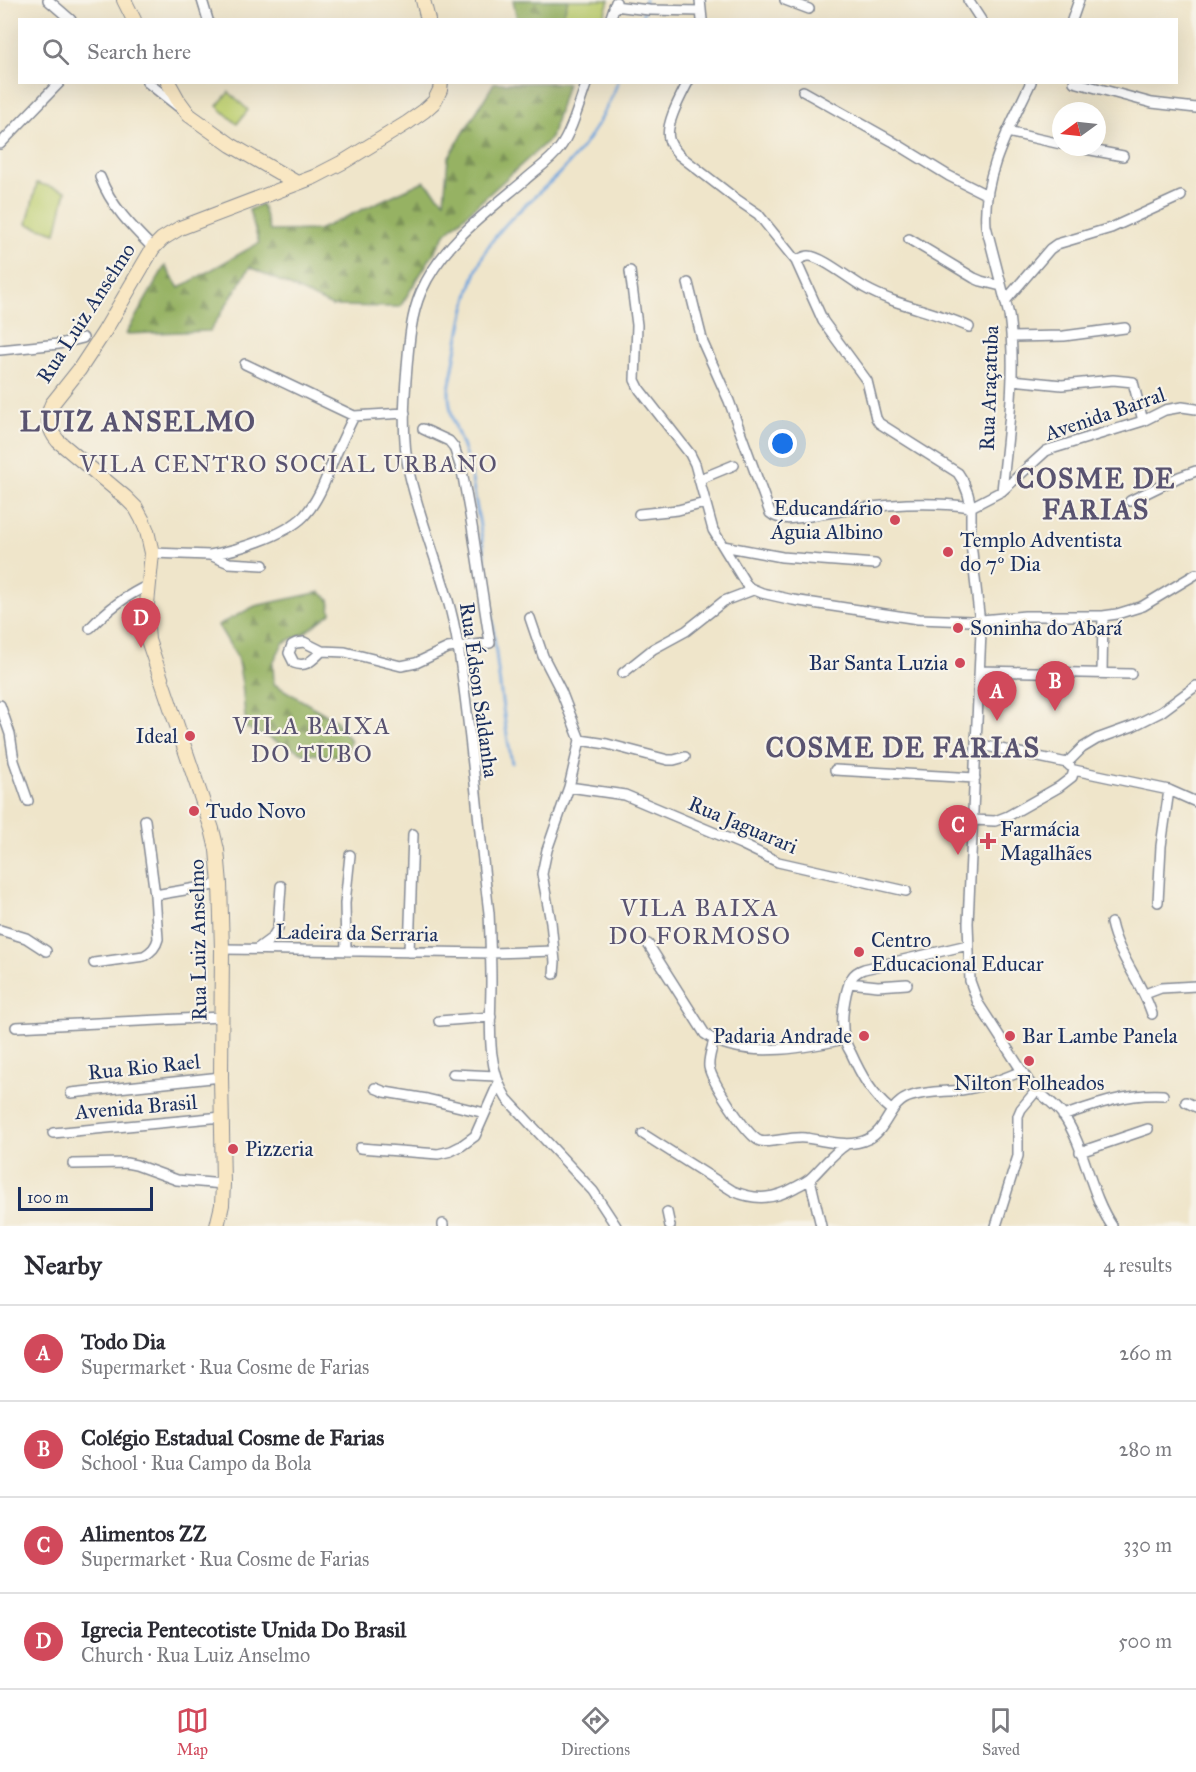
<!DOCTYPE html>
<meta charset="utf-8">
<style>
:root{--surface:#fff;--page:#f7f7f7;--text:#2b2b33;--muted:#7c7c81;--line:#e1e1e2;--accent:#d1495b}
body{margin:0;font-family:"IM FELL Great Primer",serif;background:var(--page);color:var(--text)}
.compass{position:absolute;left:1052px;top:102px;width:54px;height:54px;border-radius:50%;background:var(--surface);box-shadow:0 6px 24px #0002;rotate:255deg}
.scale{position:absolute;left:18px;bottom:15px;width:135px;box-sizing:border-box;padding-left:6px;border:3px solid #1b2f5e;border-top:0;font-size:16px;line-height:21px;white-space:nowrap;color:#1b2f5e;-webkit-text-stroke:4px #f7f3e8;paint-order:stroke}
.you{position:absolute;left:783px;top:444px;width:21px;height:21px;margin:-15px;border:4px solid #fff;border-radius:50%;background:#1a73e8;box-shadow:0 0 0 9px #1a73e833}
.badge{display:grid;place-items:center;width:39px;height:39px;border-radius:50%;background:var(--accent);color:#fff;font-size:20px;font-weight:700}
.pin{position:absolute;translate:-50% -50px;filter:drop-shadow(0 2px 3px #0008)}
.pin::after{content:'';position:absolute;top:32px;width:21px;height:18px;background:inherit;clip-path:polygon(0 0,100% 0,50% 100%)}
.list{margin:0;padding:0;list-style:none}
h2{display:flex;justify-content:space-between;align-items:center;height:78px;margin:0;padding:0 24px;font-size:26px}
h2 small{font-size:20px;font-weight:400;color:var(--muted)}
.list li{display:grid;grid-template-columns:39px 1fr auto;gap:18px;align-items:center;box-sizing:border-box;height:96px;padding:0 24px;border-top:2px solid var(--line)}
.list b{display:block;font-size:22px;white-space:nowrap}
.list p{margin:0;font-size:20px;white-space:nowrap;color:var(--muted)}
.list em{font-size:20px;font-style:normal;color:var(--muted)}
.icon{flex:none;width:33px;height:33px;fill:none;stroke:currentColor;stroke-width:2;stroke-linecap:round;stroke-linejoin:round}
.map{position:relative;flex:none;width:1196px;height:1226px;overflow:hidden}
.search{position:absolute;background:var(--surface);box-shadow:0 6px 24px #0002;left:18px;right:18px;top:18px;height:66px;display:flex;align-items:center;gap:15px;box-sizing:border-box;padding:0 21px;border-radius:0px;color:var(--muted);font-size:22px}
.sheet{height:462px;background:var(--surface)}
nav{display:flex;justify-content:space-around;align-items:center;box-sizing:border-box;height:84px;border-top:2px solid var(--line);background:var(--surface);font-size:16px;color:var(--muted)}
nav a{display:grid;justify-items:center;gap:3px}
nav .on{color:var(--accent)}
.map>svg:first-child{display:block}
.forest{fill:url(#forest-firs);stroke:#587061;stroke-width:1.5}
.garden{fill:#becf72;stroke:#6c7f68;stroke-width:1.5}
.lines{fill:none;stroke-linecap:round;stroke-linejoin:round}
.stream{stroke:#6fa4dc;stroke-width:3}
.street-casing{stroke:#858a94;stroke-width:12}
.secondary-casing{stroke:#858a94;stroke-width:16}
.street{stroke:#fff;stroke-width:9}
.secondary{stroke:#f9e7c3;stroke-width:14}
.poi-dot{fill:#d1495b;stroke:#f7f3e8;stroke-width:2}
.labels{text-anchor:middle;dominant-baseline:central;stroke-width:4.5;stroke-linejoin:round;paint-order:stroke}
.street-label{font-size:21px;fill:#1b2f5e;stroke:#f7f3e8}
.poi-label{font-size:21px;fill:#1b2f5e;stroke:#f7f3e8;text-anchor:start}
.quarter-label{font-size:24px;letter-spacing:1.5px;fill:#595370;stroke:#f7f3e8}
.district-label{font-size:27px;font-weight:bold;letter-spacing:1.5px;fill:#595370;stroke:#f7f3e8}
</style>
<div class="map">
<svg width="1196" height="1226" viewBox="0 0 1196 1226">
<defs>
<pattern id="forest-firs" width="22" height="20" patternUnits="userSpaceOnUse" patternTransform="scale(1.5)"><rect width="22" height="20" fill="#96b264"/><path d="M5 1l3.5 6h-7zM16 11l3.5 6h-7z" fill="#7a9156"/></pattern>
</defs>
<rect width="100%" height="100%" fill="#f7f3e8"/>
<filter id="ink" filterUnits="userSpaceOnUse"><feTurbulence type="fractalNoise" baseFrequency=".0167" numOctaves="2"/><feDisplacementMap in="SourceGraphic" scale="12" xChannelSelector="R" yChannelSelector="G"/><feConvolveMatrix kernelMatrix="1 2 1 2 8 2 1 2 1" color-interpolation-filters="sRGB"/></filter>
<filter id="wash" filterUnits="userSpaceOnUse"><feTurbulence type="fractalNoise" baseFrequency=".008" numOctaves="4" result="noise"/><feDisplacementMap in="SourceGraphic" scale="24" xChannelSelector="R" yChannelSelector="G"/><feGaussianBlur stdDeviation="1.35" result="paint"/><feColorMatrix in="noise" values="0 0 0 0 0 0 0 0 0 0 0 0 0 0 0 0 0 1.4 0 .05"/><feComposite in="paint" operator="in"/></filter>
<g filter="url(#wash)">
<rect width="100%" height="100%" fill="#efe5ca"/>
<path class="forest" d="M513,0H568L562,19L517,20Z
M494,83H567L551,138L446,233L400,307L332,306L250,267L210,331L126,334L165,266L179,288L259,243L249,210L262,204L270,231L318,230L424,181L444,201L448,158Z
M320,592L329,599L331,613L303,634L283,643L273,663L274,684L337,721L340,729L351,740L345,756L306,754L246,728L242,683L237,657L218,625L255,606Z"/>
<path class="garden" d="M568,0H609L603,19H562Z
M229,92L248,110L237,124L217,106Z
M37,183L66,191L56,233L27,224Z"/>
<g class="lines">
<path class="stream" d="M642,20L645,0
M512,763C495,679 493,593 477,509C474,492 472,475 467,459C459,435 448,414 449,389C458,345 465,284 488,247C510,213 545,191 571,161C592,138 606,111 618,82"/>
</g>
</g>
<g filter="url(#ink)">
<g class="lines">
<defs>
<path id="street" d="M48,0L71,20
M202,0L208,20
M700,0L702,20
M785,0L809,9
M968,0L981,20
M614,6L649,10L701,11
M610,20L616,2
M1072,20L1079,0
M147,82L180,108
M587,82C580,101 571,134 559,149C550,161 536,170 525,180C487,212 442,244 421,292C411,315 409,342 407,367C404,401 402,438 409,472C422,531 449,586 458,646C472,735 478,824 489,913C490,936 491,959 491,982C491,1020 485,1066 507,1099L593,1191L616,1226
M688,82C681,96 665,124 669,139C670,145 675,150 679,155L736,199L758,214L796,261L823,321L867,381L876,418L879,423L958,473L963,481L968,494L971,507V543L981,632L968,923L970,981L978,1003L1029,1082C1039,1095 1054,1102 1063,1115C1086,1148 1089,1192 1112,1226
M1074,82L1152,103L1196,108
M803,91L892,141L949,176L987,195
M1007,132L1061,144
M0,144L60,82
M1075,147L1123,156
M100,177C111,206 131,226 153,248
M909,239L974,278L981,281L1001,286
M796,261C800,259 804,256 809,256C821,256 852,281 865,288C897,306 935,311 969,327
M630,271L637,325L635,380L640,390L690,454L695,464L713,530L746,584L750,588L762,593L793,600L918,619L971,621L1025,616H1103L1117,614L1143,606L1196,574
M688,283L703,343L729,401L770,513C780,522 797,518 810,516C864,507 915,499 971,507
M1006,300L1050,249L1057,244L1111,228L1181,196
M1011,337L1064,336L1125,328
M0,350L59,344L83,338
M245,364L354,416L405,413
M1012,380L1062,385L1113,380L1133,382L1143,421
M700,479L734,465
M1002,491C1008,433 1017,373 1009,315L986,226C982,175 1010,127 1031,82
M1130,501L1179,477L1196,471
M971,507L1002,491L1046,451L1051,449L1143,421L1165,410L1182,407L1196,409
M639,514L678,510L705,503
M723,546L782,557L875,564
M152,553L210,555L229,563L263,565
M210,555C237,550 284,536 304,516C320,499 327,475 336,454C342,441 348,428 354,416
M530,618L543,656L561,691L580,740L569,787L547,850L542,874L551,922L555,962L554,974
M90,628C107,610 127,595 149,585
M322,651C313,659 307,668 294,663L289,653L292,645L296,643L304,642L322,651L345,652L401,666L416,663L448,648L490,643L472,526L462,471L454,447L449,441L423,429
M980,671L1131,674
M623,673L653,649L686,631L724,601L753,590
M1102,673L1103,616
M0,705L10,734L14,761L28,801
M580,740L607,744L668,760H674L685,757
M977,744L1067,763L1070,766
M1067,763L1082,748L1097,739L1133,726L1161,712L1196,686
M835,770L975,778
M569,787L625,795L741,844L778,862L906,891
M973,820L995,821L1008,816L1059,787L1072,777L1074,770L1169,790L1196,802
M155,895L220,884
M1158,902L1161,846L1169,790
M1111,923C1118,956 1142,982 1152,1014
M0,930L26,938L46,951
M648,944L705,1034C740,1060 805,1048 844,1039
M222,949L491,953L554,951
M257,949L272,938L278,928L281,886
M346,951L345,903L350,855
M409,952L413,834
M94,963L144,956C152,951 156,947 158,939L155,895L145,820
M849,983L878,986L907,984
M1145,994L1161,988L1196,986
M439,1021L491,1017
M16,1027L221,1017
M714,1040C712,1049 708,1058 709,1067C712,1082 747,1136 760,1141C769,1144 792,1136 805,1138C825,1140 848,1149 868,1139C888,1130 888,1102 912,1096C928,1091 945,1092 961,1090C983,1087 1002,1079 1022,1071
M453,1074L496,1076
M375,1088L385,1092L427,1099L485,1113
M71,1093L221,1077
M1186,1102L1196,1107
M891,1110C872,1095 861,1075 851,1053C848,1048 845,1042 844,1036C841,1021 843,1008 846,994C849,982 851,973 864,969L968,945
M1063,1116C1096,1104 1128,1093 1163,1095
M53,1133L222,1117
M643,1134L733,1191C756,1201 775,1199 796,1187C802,1184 808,1181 812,1177C824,1165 833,1153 847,1144
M360,1148L438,1154L451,1151L461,1146L475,1136L498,1084
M1080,1152L1148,1129
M73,1164L126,1163L136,1165L177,1180L223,1184
M810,1179L821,1226
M667,1212L670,1226
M443,1226V1224
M996,1226L1018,1156V1116L1021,1109L1036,1091"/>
<path id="secondary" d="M124,0L134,20
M423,0L428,20
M168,82L178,100L189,115L231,145L297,183
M217,1226L222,1205L223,1184L221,1077L222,949L220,884L217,850L212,829L148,640L146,614L152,553L147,531L142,519L136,508L125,497L58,441C49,431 46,417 52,404L79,370L104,332L153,248L162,239L180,228L314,177L345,161L407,123L424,111L434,102L440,90L441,82"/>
</defs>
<use href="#street" class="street-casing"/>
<use href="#secondary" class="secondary-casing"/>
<use href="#street" class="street"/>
<use href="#secondary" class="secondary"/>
</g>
</g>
<g class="poi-dot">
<circle cx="895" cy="520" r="6"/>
<circle cx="948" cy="552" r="6"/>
<circle cx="958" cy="628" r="6"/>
<circle cx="960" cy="663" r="6"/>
<circle cx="190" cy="736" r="6"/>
<circle cx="194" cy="811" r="6"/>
<path d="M985 832h6v6h6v6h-6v6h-6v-6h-6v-6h6z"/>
<circle cx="859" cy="952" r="6"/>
<circle cx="864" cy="1036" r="6"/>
<circle cx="1010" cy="1036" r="6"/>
<circle cx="1029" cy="1061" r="6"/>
<circle cx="233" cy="1149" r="6"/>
</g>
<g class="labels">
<g class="street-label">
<text transform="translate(86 313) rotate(-57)">Rua Luiz Anselmo</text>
<text transform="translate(989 388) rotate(-88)">Rua Araçatuba</text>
<text transform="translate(1105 414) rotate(-19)">Avenida Barral</text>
<text transform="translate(479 690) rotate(82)">Rua Édson Saldanha</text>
<text transform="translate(743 825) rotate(23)">Rua Jaguarari</text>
<text transform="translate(357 933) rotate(1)">Ladeira da Serraria</text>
<text transform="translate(198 940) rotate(-91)">Rua Luiz Anselmo</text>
<text transform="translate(144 1067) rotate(-6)">Rua Rio Rael</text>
<text transform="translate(136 1107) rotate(-5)">Avenida Brasil</text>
</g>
<g class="poi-label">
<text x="883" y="508" text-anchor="end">Educandário<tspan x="883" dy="24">Águia Albino</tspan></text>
<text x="960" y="540">Templo Adventista<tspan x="960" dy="24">do 7º Dia</tspan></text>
<text x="970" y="628">Soninha do Abará</text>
<text x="948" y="663" text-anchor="end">Bar Santa Luzia</text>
<text x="178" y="736" text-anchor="end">Ideal</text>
<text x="206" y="811">Tudo Novo</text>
<text x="1000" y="829">Farmácia<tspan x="1000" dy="24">Magalhães</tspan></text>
<text x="871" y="940">Centro<tspan x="871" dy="24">Educacional Educar</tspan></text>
<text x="852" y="1036" text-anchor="end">Padaria Andrade</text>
<text x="1022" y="1036">Bar Lambe Panela</text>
<text x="1029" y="1083" text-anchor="middle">Nilton Folheados</text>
<text x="245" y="1149">Pizzeria</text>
</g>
<g class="quarter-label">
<text x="289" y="464">VILA CENTRO SOCIAL URBANO</text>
<text x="312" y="726">VILA BAIXA<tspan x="312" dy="28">DO TUBO</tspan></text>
<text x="700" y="908">VILA BAIXA<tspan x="700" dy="28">DO FORMOSO</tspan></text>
</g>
<g class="district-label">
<text x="138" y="421">LUIZ ANSELMO</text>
<text x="1096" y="478">COSME DE<tspan x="1096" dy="31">FARIAS</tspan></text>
<text x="903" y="747">COSME DE FARIAS</text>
</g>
</g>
</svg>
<svg class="compass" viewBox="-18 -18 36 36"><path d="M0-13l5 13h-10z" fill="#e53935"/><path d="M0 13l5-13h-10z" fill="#7c7c81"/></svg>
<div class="scale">100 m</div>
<div class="you"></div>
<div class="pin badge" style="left:997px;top:721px">A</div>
<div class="pin badge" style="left:1055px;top:711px">B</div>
<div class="pin badge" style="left:958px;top:855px">C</div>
<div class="pin badge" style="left:141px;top:648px">D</div>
<div class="search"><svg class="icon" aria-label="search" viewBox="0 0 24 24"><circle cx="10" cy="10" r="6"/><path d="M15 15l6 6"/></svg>Search here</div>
</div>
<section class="sheet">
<h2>Nearby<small>4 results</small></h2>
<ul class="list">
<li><span class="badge">A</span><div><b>Todo Dia</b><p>Supermarket · Rua Cosme de Farias</p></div><em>260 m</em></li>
<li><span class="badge">B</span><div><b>Colégio Estadual Cosme de Farias</b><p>School · Rua Campo da Bola</p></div><em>280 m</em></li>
<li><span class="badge">C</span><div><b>Alimentos ZZ</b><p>Supermarket · Rua Cosme de Farias</p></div><em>330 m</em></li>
<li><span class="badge">D</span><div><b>Igrecia Pentecotiste Unida Do Brasil</b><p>Church · Rua Luiz Anselmo</p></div><em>500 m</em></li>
</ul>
</section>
<nav>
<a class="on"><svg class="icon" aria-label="map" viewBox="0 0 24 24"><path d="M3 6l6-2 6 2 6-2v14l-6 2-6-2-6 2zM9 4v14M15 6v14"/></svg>Map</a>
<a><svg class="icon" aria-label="directions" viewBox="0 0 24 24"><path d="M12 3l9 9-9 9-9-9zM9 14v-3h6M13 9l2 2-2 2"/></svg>Directions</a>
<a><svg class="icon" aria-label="saved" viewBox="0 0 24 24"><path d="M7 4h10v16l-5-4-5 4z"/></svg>Saved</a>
</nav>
